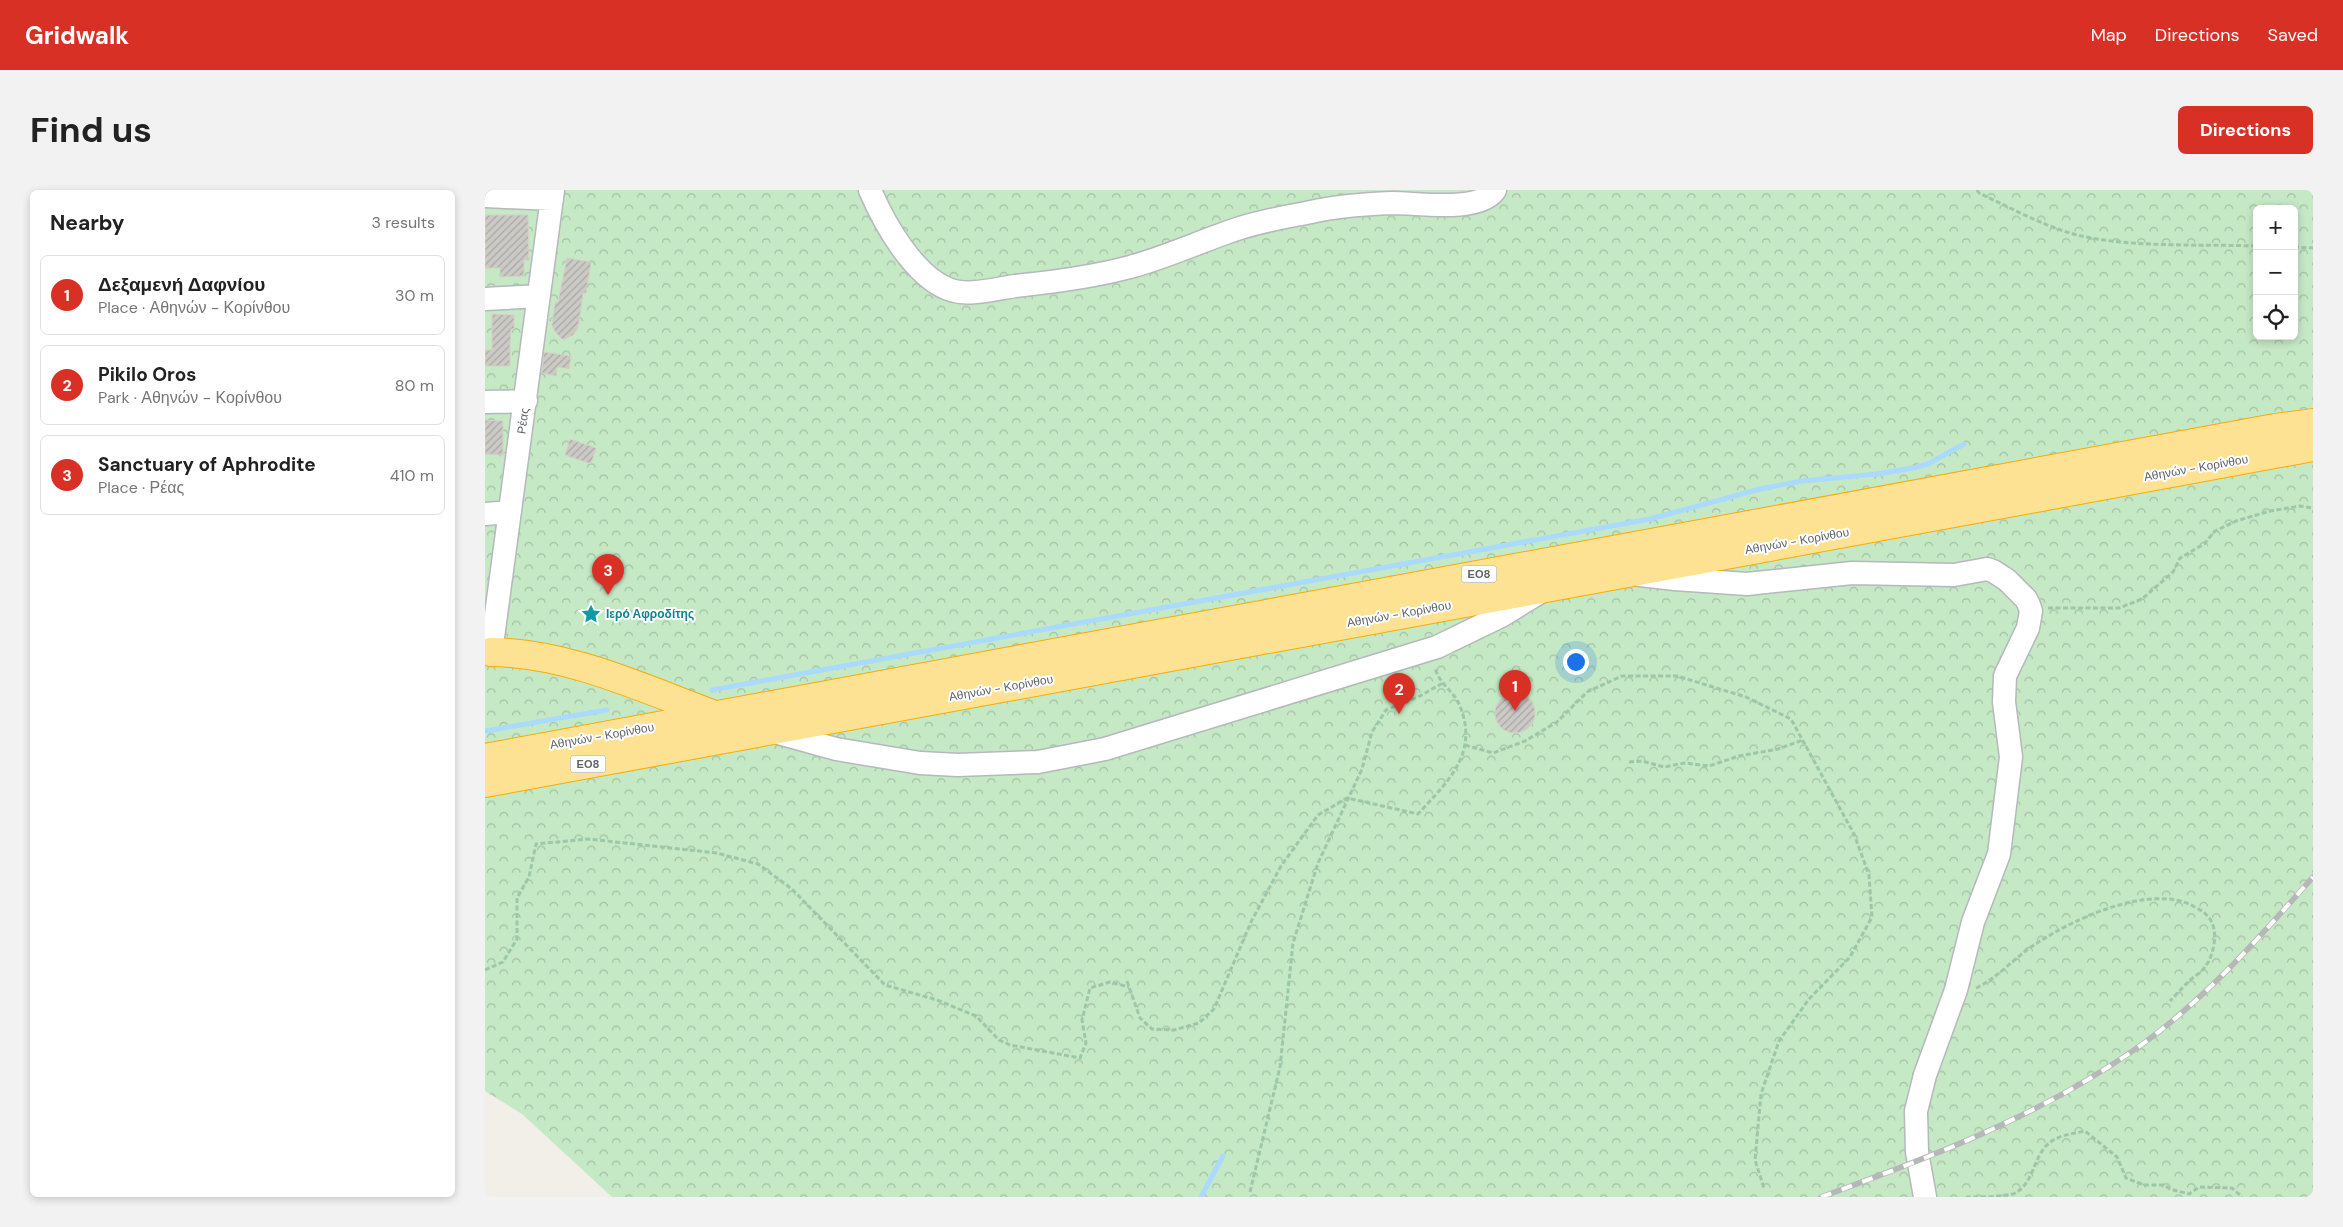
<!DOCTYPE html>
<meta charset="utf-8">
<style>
:root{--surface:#fff;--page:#f2f2f2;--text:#222;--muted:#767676;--line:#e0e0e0;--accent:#d93025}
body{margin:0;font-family:"DM Sans",sans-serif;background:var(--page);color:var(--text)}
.controls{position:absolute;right:15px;top:15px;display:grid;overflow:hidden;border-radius:8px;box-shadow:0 2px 8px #0003}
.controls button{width:45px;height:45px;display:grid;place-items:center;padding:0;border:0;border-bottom:1px solid var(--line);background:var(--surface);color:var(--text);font:25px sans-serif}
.you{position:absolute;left:1090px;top:471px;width:18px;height:18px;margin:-12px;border:4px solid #fff;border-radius:50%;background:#1a73e8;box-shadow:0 0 0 8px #1a73e833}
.badge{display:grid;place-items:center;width:32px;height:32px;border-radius:50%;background:var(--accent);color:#fff;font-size:16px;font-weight:700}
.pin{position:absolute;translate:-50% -41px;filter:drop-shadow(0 1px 2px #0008)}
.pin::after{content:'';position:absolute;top:26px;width:18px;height:15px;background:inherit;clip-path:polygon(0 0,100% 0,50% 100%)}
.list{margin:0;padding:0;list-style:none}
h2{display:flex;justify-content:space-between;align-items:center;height:65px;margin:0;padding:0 20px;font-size:21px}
h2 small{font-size:16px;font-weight:400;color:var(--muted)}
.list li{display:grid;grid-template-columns:32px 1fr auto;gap:15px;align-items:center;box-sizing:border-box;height:80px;margin:0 10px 10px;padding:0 10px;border:1px solid var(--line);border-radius:8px}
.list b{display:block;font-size:19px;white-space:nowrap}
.list p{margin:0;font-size:16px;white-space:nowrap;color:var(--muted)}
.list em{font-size:16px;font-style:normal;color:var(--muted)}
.icon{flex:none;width:28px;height:28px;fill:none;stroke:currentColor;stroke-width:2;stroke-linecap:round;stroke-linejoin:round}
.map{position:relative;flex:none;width:1828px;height:1007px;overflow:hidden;border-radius:8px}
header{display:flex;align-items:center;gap:30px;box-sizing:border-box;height:70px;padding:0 25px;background:var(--accent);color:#fff}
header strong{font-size:24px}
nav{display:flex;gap:28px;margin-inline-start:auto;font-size:18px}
.intro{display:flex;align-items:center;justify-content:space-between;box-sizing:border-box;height:120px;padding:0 30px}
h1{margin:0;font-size:35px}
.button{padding:12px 22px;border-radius:8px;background:var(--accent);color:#fff;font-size:18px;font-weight:700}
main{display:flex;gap:30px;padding:0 30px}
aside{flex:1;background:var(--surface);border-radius:8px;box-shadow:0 2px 8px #0003}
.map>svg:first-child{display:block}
.park{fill:url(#park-crowns);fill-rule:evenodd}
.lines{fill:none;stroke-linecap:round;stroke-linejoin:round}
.stream{stroke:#aadaff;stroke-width:5}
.building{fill:url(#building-hatch);stroke:#d6d1c6}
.minor-casing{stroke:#b5b8bc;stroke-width:25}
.highway-casing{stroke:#f9ab00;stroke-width:30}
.path{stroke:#9cc7a9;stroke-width:3;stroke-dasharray:5 2.5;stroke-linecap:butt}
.minor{stroke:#fff;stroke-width:22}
.highway{stroke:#fde293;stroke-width:28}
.rail-casing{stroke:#b6b7b8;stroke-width:5.5}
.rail{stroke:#fff;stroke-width:4;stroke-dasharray:11;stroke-linecap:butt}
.labels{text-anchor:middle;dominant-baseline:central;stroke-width:4;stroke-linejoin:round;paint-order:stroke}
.shield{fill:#fff;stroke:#8f9295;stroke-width:1}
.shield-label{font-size:11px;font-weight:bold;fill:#5f6368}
.street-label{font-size:12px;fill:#5f6368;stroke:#fff}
.culture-label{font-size:12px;font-weight:bold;fill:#0d838f;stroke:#fff;text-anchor:start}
</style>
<header>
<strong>Gridwalk</strong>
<nav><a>Map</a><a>Directions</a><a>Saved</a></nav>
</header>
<div class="intro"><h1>Find us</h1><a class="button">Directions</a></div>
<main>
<aside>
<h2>Nearby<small>3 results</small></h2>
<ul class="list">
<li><span class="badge">1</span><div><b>Δεξαμενή Δαφνίου</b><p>Place · Αθηνών - Κορίνθου</p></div><em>30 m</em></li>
<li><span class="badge">2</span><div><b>Pikilo Oros</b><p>Park · Αθηνών - Κορίνθου</p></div><em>80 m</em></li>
<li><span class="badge">3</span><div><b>Sanctuary of Aphrodite</b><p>Place · Ρέας</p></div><em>410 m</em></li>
</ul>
</aside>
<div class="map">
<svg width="1828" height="1007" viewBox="0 0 1828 1007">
<defs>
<pattern id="park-crowns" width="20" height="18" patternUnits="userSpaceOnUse" patternTransform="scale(1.25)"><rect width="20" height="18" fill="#c5e8c5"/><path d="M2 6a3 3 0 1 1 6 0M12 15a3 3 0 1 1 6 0" fill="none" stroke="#a3c0a4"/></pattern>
<pattern id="building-hatch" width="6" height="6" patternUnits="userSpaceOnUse" patternTransform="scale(1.25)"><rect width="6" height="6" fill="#cccac5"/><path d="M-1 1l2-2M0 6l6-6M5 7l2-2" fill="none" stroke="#a9a8a4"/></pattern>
</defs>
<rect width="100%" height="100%" fill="#f1efe8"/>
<path class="park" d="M0,0H1828V1007H127L37,924L0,901ZM1772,19H1809V146H1772Z"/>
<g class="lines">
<path class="stream" d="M227,500L1165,329L1275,299L1317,291L1392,284L1428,278L1443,274L1479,254
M0,541L122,520
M716,1007L738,966"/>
</g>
<path class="building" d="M0,25H43L44,70H39V86L15,87V78H0Z
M82,68L106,72L101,103H98L93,138L88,145L78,150L70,142L67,135L70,112H73Z
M7,124L29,125V139H26L25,156V176H0V160H7Z
M59,162L86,166L84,179L72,177L71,186L57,183Z
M0,230L18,231V265L0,264Z
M85,249L111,258L106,274L80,265Z
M1010 523a20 20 0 1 1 40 0a20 20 0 1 1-40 0Z"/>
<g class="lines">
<defs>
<path id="minor" d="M385,0C399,33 428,85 463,99C483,107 509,99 530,96C569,92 608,87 645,77C682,67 716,51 752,39C776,31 801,27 826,22C852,16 881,14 908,13C933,13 994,23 1010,0
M0,6L67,9
M0,109L54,106
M0,212L41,211
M0,324L25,322
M1155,385L1190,389L1262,394L1367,383L1469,385L1502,379L1508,381L1522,390L1541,409L1544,415L1546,421L1543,438L1520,486L1519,512L1526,567L1514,664L1488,732L1471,800L1440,885L1431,921L1432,962L1440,1007
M0,463L6,462L68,0
M286,541L351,559L435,573L473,575L553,572L620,559L952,457L1016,426L1057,401"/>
<path id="highway" d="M6,462C84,463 159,499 230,525
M0,568L1790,238L1828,233
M0,593L1828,257"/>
</defs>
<use href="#minor" class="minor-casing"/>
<use href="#highway" class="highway-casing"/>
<path class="path" d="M1492,0L1494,3C1526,18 1558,36 1592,45C1646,58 1716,54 1772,56
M1809,57L1828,58
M1563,418H1634L1657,409L1688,382L1695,368L1719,354L1730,341L1751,331L1785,321L1815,316L1828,318
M980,555L1008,563L1040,551L1072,532L1102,502L1137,486H1192L1261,507L1306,529L1369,644L1384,685L1387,727L1365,767L1324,809L1294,851L1276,904L1270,970L1279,998
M1144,572L1157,571L1179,577L1200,573L1224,576L1254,566L1293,559L1318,550
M0,780L18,772L32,749V708L44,687L51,654L103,649L232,663L273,674L307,699L400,795L452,810L491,826L514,850L525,855L595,868L601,853L597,830L605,798L625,792L644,797
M642,791L655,828L667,839L689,840L714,833L729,819L766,732L796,676L833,625L862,608L933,624C963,591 994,564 975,516C969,501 953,493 950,477
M1491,798C1513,788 1531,766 1552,753C1589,729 1665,693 1708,716C1716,720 1724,725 1727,733C1733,745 1728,767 1720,777C1716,783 1708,787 1703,792C1697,798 1691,805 1685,811
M765,1002L795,877L808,753L833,673L877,579L887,542L901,520L933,507L958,493
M1481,1007C1496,1007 1514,1007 1528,1004C1549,995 1548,967 1563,954C1573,945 1587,944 1600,941L1632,967L1641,988L1659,995H1679L1685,999L1704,1004L1714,997L1747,998L1757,1007"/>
<use href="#minor" class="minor"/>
<use href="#highway" class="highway"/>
<defs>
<path id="rail" d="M1336,1007C1444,968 1554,926 1649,860C1717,813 1774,748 1828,687"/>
</defs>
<use href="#rail" class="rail-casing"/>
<use href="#rail" class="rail"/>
</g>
<defs>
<symbol id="sight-bare" viewBox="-9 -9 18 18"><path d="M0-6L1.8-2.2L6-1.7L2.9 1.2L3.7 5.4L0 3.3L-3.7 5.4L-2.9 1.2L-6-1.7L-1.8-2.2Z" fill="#0f9aa8" stroke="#fff" stroke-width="2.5" paint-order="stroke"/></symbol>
</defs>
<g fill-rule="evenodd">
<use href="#sight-bare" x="92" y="410" width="28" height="28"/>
</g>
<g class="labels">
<g class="shield">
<rect x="976.5" y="375.5" width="35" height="17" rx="4"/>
<rect x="85.5" y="565.5" width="35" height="17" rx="4"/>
</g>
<g class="shield-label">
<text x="994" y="384">ΕΟ8</text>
<text x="103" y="574">ΕΟ8</text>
</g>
<g class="street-label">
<text transform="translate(38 231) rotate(-82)">Ρέας</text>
<text transform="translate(1711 278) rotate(-10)">Αθηνών - Κορίνθου</text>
<text transform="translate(1312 351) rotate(-10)">Αθηνών - Κορίνθου</text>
<text transform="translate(914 424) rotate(-10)">Αθηνών - Κορίνθου</text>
<text transform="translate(516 498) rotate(-10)">Αθηνών - Κορίνθου</text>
<text transform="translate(117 546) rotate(-10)">Αθηνών - Κορίνθου</text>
</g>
<g class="culture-label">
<text x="121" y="424">Ιερό Αφροδίτης</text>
</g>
</g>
</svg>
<div class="controls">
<button>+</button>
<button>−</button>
<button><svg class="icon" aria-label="locate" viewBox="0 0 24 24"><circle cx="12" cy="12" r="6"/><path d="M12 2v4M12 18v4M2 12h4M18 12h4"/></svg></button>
</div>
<div class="you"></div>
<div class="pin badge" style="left:1030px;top:521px">1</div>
<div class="pin badge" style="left:914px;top:524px">2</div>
<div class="pin badge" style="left:123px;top:405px">3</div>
</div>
</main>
